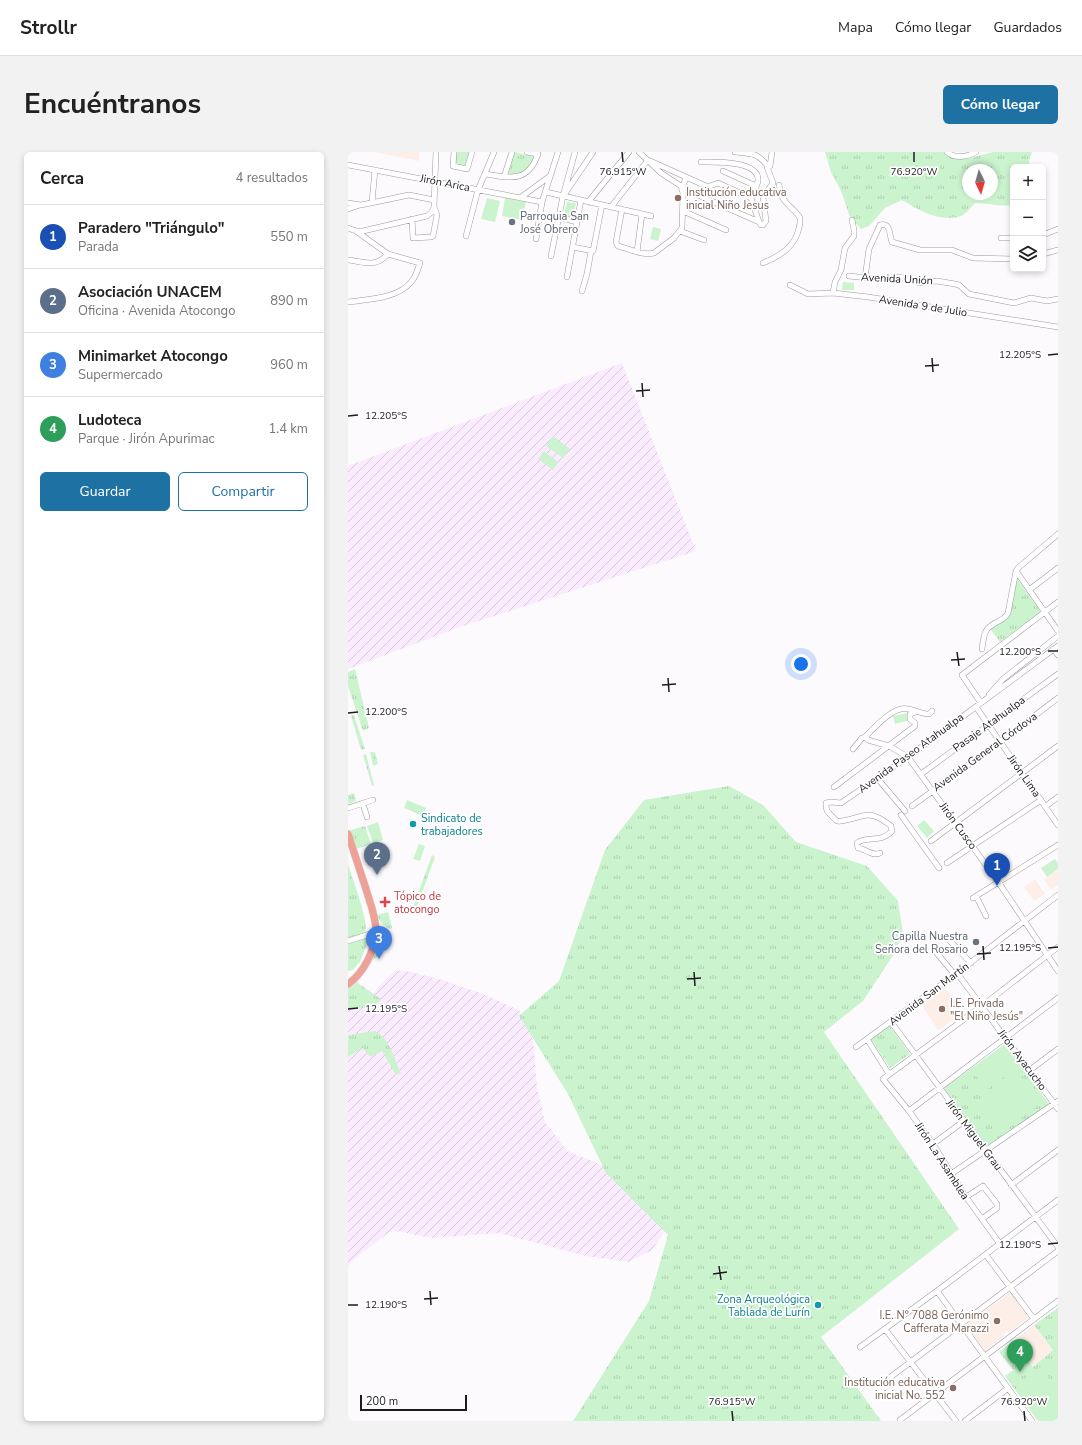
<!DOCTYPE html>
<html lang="es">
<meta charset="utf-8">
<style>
:root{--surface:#fff;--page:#f2f2f2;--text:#222;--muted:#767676;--line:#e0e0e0;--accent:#1e72a3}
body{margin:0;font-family:"Nunito Sans",sans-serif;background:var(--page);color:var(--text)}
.controls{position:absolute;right:12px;top:12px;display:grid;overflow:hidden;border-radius:6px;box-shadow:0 2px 6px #0003}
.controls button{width:36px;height:36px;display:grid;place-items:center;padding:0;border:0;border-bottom:1px solid var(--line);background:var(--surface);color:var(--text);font:20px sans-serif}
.compass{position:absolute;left:614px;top:12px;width:36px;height:36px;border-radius:50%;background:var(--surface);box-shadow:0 2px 6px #0003;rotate:175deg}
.scale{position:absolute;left:12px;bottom:10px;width:107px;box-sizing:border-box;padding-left:4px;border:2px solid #1d1b1e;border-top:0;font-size:11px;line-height:14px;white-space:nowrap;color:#1d1b1e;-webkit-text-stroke:3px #fff;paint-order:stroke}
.you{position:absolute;left:453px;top:512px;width:14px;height:14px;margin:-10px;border:3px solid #fff;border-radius:50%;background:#1a73e8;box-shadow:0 0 0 6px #1a73e833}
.badge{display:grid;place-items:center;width:26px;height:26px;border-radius:50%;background:var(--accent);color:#fff;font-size:13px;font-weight:700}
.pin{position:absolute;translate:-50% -33px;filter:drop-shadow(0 1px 2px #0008)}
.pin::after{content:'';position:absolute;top:21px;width:14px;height:12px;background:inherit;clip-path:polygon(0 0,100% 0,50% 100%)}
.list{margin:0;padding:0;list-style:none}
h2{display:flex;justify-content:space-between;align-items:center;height:52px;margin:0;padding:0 16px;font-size:17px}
h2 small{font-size:13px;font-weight:400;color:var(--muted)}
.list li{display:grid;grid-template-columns:26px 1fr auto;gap:12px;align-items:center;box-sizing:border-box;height:64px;padding:0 16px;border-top:1px solid var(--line)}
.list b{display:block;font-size:15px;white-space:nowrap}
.list p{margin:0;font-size:13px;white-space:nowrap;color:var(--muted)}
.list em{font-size:13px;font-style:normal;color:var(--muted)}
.actions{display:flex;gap:8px;padding:12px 16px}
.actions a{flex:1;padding:9px 0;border:1px solid var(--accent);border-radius:6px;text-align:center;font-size:14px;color:var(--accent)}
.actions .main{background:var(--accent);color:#fff}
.icon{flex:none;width:22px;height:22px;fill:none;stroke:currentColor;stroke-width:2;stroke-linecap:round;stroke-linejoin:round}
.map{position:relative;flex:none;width:710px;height:1269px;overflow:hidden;border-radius:6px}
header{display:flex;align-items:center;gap:24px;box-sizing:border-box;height:56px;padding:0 20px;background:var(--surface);border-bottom:1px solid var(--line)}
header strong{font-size:19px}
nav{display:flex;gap:22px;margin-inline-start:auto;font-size:14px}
.intro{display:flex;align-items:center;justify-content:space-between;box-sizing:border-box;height:96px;padding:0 24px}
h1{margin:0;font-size:28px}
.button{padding:10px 18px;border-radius:6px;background:var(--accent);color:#fff;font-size:14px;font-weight:700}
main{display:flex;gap:24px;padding:0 24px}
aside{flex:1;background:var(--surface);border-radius:6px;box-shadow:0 2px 6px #0003}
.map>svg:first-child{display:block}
.industrial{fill:url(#industrial-furrows)}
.education{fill:#fdeee8}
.grass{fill:url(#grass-tufts);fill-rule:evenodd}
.garden{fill:#cbf3ce}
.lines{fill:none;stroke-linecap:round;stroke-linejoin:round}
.minor-casing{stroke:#9e99a0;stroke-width:6}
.major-casing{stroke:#d6d6d6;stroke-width:8}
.minor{stroke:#fff;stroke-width:5}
.major{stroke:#eda197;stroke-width:7}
.ticks{fill:none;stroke:#1d1b1e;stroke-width:1.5}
.education-dot{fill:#8d6e63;stroke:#fff;stroke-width:1.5}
.worship-dot{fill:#6b7280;stroke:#fff;stroke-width:1.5}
.culture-dot{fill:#0f9aa8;stroke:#fff;stroke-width:1.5}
.health-dot{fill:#e0444e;stroke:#fff;stroke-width:1.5}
.labels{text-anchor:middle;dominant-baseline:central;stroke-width:3.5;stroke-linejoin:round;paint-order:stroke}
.street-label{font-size:11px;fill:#1d1b1e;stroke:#fff}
.education-label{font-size:11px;fill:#785e54;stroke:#fff;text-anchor:start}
.worship-label{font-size:11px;fill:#5b616d;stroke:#fff;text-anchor:start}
.culture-label{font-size:11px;fill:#0d838f;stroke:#fff;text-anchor:start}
.health-label{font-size:11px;fill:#be3a42;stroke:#fff;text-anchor:start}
.ticks-label{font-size:10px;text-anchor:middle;fill:#1d1b1e;stroke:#fff;stroke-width:3.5;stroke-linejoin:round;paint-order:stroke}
</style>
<header>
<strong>Strollr</strong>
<nav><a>Mapa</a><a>Cómo llegar</a><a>Guardados</a></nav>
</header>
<div class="intro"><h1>Encuéntranos</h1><a class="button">Cómo llegar</a></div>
<main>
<aside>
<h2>Cerca<small>4 resultados</small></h2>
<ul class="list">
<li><span class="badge" style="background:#1a4fb4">1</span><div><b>Paradero &quot;Triángulo&quot;</b><p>Parada</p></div><em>550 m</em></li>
<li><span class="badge" style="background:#5c6f8a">2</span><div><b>Asociación UNACEM</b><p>Oficina · Avenida Atocongo</p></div><em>890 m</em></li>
<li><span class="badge" style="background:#3f7fe0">3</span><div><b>Minimarket Atocongo</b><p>Supermercado</p></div><em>960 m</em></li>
<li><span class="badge" style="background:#2e9e5b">4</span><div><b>Ludoteca</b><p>Parque · Jirón Apurimac</p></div><em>1.4 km</em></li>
</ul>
<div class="actions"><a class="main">Guardar</a><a>Compartir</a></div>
</aside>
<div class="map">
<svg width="710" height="1269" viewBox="0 0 710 1269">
<defs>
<pattern id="industrial-furrows" width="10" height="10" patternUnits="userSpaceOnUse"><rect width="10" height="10" fill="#faebff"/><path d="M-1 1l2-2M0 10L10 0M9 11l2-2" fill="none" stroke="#d6c9da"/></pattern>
<pattern id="grass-tufts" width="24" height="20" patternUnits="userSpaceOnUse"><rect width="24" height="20" fill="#cbf3ce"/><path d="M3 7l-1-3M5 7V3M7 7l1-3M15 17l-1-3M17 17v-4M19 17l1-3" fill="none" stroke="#aed0b0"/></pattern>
</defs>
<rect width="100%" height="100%" fill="#fdfafe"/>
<path class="industrial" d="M274,211L348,399L109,476L0,517V314Z
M47,818L63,820L94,828L138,843L172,859L185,888L189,935L197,970L219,999L254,1013L283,1033L316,1064L315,1082L304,1098L281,1110L238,1104L152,1081L83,1086L44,1078L10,1104L0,1114V833L8,829L25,841Z"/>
<path class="education" d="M27,0H71V9Z
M710,718V733L703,738L696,727Z
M687,727L697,742L686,749L676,735Z
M597,835L614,862L590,878L573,852Z
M662,1140L681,1166L661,1181L659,1179L655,1182L656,1184L637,1199L618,1173Z
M686,1173L705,1198L685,1215L665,1189Z"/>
<path class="grass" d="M108,0H121L117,13L108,12Z
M166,0L187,5C181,21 172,23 157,23Z
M477,0H603L606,3L622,6L645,0H684L681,9L682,15H665V53C653,55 639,51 627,51C623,55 618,62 613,64C592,71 571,58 554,48L537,56L522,73L513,77L502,65L493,39L483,20ZM620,18H644V42H620Z
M669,427L693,460L652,490L641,475L660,465L668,428Z
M7,517L21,576L15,579L0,534V520Z
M6,563L17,597L13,598L3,564Z
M22,600H27L30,612L25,614Z
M18,602L26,633L24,634L15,603Z
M381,634L415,653L448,690L519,714L550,749L555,781L546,802L515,849L476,880L611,1077L473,1185L533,1269H225L301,1149L320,1083L258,1021L220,942L171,864L211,829L257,698L296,648Z
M6,641L8,649L0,652V643Z
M17,674L23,692L8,697L2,678Z
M71,692L77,694L72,709L65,707Z
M84,703L87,705L67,760L64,758Z
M0,712C3,723 22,772 17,779C14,784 5,785 0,786Z
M40,760L44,775L43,777C37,776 31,769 29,763Z
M36,781L41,784C40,797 25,807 17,816L29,784Z
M18,785L20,789L12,810L5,818L0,819V790Z
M9,831L33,847L27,854L29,857L28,858L19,855L0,857V836Z
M541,873L562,902L542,916L523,887Z
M27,879C42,886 46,907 53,921L48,923L34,899L22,905L15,896L0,905V883Z
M657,892L701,952L640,995L596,936Z
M710,1156V1269H690L657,1224L665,1218L651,1200L665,1189L685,1215L705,1198L686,1173Z"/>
<path class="garden" d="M139,46L152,49L147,70L133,67Z
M157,46L178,50L174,68L154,64Z
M219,50L228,51L225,67L215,65Z
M305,75L313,77L310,89L302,87Z
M495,130L506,131V138H494Z
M205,284L222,297L215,306L198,294Z
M196,299L210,310L205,318L190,307Z
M682,453L687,460L675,470L669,463Z
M560,561L562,568L547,572L545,564Z
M59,648L78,656L75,664L56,656Z
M576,668L586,679L579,686L569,674Z
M30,670L35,688L25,691L19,674Z
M707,707L710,711V717L699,725L693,716Z
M655,895L669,916L638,938L623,917Z
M672,923L693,951L655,980L634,952Z
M624,924L633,935L627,940L618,929Z
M610,934L619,945L613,950L604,938Z
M706,1209L710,1215V1232L697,1215Z
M692,1215L710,1239V1265L704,1269H695L668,1233Z"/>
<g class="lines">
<defs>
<path id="minor" d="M106,0L105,14L119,17L124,0
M387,0C405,2 408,0 420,14
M599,0C607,7 619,5 628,0
M353,10C366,10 412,8 410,29C409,34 405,41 403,46
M0,13L194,50
M375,19L408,34
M138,22C162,26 180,31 190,2L179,0
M156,25L164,0
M338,26L334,36L411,70L413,73H415L418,69L415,45L425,31L419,15L421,13L422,14L424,0
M198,40L303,64
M218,40L245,0
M172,46L202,24
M24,50L27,18
M240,50L281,0
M0,51L13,53L61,43L86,48
M263,55L300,8L358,34H362L370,31L403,46L411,70
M0,57L12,53
M274,57L268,90L270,94C282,97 295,104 306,101L326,86L334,76L335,41L333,34L313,21L291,0
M335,59L378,78
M211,65L229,70
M64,67L65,86L83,85L85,84L89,63L86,55L88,0
M0,76L8,79H15L79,64L84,60L86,55
M332,79L356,88
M695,83L710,77
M118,84L130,38L146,0
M653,86H665
M188,87L194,50L210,0
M225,95L245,99L254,53
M289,100L294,62
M695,102L710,98
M203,104L215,44L227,0
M0,108C17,110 27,116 40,102
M415,111C432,104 447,95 451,76C452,72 453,67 451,64C440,50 435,54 431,33
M501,124L529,127L552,125L571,131L589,129L607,132L611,133L621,142L666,151L683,146L699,149L710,147
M219,125L233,48
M517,126L521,97L532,73C543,70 541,83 544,90L572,98H604L625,106L665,107
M442,133L460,142L485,141L520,145L710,175
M234,139L239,122L243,99
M485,141L487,130L493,118L497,96L506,84V78L504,68
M0,150C21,147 50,147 64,129C68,124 70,117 72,111L40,102L8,79
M668,419L710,479
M681,438L710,416
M634,497C636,481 636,476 651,469C655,467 658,465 660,461L668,419L670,416L710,382
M705,497L710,503
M641,543L655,527L710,484
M635,549L633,551L614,523L710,450
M628,555L710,673
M584,559L581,562C573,562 568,558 560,557C546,553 526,576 517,585L520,588L541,594L560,605L651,731L710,819
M505,597L514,586L517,585
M573,622L710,522
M529,626L557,659
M486,635L567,574V571L562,567V562L568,560
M15,652L19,665
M564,654L652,590L710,546
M698,654L710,645
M0,656L25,648
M553,663L591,716
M583,689L710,594
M532,701C525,705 518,697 510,696L509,691C519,683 532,692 544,679L543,674C536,669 529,663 520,663C513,663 495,671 489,669C487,668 484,664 482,662C478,659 478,656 478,651L483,650L493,651L560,605L710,494
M599,711L693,648
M628,744L638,764
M625,746L710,693
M0,789L28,780
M602,789L623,811
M587,799L607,823
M609,821L710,957
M543,870L710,1095
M519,887L541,922
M508,895L609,821L710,743
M682,918L710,897
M561,959L710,846
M585,992L616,969
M603,1022L710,949
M663,1033L710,998
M618,1045L635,1034L649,1052V1056L634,1067
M652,1092L618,1045L585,992L561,959L535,927L634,854L710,795
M638,1103L686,1167
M589,1139L684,1269
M537,1177L608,1269
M512,1195L589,1139L710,1048
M536,1230L710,1099
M552,1268L710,1149
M617,1269L659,1237"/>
<path id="major" d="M0,682C6,700 12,719 18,737C22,751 28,765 28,779C27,798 16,821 0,832"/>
</defs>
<use href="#minor" class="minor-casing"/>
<use href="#major" class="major-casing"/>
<use href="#minor" class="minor"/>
<use href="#major" class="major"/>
</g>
<path class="ticks" d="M274,0L275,10M566,0V10M700,203L710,202M584,206L585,220M577,214L591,213M294,231L295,245M288,239L302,238M0,264L10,263M700,499H710M609,500L611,514M603,508L617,507M320,526L321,540M314,533L328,532M0,561L10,560M635,794L636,808M700,796L710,795M629,802L643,801M346,820L347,834M339,827L353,826M0,857L10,856M700,1092L710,1091M371,1114L373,1128M365,1122L379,1120M82,1139L83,1153M76,1147L90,1146M0,1153H10M384,1259L385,1269M676,1259L677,1269"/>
<g class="education-dot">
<circle cx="330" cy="46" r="4"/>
<circle cx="594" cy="857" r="4"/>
<circle cx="649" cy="1169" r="4"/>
<circle cx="605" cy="1236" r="4"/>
</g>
<g class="worship-dot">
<circle cx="164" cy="70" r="4"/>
<circle cx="628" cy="790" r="4"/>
</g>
<g class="culture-dot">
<circle cx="65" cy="672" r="4"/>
<circle cx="470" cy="1153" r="4"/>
</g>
<path class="health-dot" d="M35 744h4v4h4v4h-4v4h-4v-4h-4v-4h4z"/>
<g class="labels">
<g class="street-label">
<text transform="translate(97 31) rotate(11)">Jirón Arica</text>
<text transform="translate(549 127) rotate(3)">Avenida Unión</text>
<text transform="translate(575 154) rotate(9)">Avenida 9 de Julio</text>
<text transform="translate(641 572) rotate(-36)">Pasaje Atahualpa</text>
<text transform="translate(637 600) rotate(-36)">Avenida General Córdova</text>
<text transform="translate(563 601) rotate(-36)">Avenida Paseo Atahualpa</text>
<text transform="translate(676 624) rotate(55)">Jirón Lima</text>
<text transform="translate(610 674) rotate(54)">Jirón Cusco</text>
<text transform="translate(581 842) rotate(-37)">Avenida San Martín</text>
<text transform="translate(674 908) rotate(53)">Jirón Ayacucho</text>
<text transform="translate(626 983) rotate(53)">Jirón Miguel Grau</text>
<text transform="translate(594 1009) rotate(57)">Jirón La Asamblea</text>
</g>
<g class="education-label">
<text x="338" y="40">Institución educativa<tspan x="338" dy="13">inicial Niño Jesus</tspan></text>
<text x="602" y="851">I.E. Privada<tspan x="602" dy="13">"El Niño Jesús"</tspan></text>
<text x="641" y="1163" text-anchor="end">I.E. N° 7088 Gerónimo<tspan x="641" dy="13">Cafferata Marazzi</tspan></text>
<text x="597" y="1230" text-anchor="end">Institución educativa<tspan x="597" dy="13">inicial No. 552</tspan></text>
</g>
<g class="worship-label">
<text x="172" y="64">Parroquia San<tspan x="172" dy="13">José Obrero</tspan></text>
<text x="620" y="784" text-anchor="end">Capilla Nuestra<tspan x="620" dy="13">Señora del Rosario</tspan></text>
</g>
<g class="culture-label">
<text x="73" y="666">Sindicato de<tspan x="73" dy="13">trabajadores</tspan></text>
<text x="462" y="1147" text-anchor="end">Zona Arqueológica<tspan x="462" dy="13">Tablada de Lurín</tspan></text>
</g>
<g class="health-label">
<text x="46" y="744">Tópico de<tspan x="46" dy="13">atocongo</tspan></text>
</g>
</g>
<g class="ticks-label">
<text x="275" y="23">76.915°W</text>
<text x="566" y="23">76.920°W</text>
<text x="672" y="206">12.205°S</text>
<text x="38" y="267">12.205°S</text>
<text x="672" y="503">12.200°S</text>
<text x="38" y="563">12.200°S</text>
<text x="672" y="799">12.195°S</text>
<text x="38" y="860">12.195°S</text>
<text x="672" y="1096">12.190°S</text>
<text x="38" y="1156">12.190°S</text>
<text x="384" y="1253">76.915°W</text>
<text x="676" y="1253">76.920°W</text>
</g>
</svg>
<div class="controls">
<button>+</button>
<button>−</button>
<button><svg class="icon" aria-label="layers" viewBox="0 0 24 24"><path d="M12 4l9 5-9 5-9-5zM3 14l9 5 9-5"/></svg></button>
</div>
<svg class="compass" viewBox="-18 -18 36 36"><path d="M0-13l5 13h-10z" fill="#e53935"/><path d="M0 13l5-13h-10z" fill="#767676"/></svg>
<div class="scale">200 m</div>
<div class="you"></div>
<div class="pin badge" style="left:649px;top:734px;background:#1a4fb4">1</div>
<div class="pin badge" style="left:29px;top:723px;background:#5c6f8a">2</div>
<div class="pin badge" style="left:31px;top:807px;background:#3f7fe0">3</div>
<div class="pin badge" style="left:672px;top:1220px;background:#2e9e5b">4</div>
</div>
</main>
